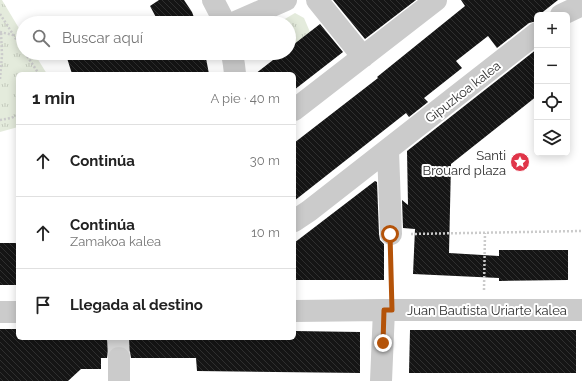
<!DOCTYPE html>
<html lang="es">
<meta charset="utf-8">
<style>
:root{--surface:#fff;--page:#f2f2f2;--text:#222;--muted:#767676;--line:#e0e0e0}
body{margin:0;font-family:Raleway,sans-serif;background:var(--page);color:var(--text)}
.controls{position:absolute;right:12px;top:12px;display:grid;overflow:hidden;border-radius:6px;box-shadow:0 2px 10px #0003}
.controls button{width:36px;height:36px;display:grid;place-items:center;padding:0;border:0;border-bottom:1px solid var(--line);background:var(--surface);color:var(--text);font:20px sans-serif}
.stop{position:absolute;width:12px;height:12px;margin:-9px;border:3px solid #b45309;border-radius:50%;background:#fff}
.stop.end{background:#b45309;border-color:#fff;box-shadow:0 1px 4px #0008}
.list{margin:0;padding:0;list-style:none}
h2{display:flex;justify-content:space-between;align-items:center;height:52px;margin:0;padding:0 16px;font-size:17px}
h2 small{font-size:13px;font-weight:400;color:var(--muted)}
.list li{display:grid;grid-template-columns:26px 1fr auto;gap:12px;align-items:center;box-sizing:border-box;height:72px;padding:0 16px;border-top:1px solid var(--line)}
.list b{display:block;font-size:15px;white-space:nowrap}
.list p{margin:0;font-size:13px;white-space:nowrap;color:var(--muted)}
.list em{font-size:13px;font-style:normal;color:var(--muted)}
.icon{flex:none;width:22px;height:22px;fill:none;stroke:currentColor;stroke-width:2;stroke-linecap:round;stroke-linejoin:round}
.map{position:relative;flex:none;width:582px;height:381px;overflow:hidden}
.search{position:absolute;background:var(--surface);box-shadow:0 2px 10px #0003;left:16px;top:16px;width:280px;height:44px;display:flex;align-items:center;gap:10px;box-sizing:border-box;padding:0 14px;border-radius:22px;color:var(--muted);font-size:15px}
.panel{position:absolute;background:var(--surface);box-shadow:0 2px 10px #0003;left:16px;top:72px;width:280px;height:268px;border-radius:6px}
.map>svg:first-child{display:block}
.park{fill:url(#park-tufts)}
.building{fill:url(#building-back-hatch)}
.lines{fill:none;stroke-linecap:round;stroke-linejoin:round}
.street-tunnel{stroke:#d5d5d5;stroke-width:22;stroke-dasharray:22 11;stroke-linecap:butt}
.path{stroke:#cbcbcb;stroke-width:2.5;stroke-dasharray:2 2;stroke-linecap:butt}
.street{stroke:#cbcbcb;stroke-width:22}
.route{stroke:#b45309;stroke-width:5}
.labels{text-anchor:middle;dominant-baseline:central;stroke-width:4;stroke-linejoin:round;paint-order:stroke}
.street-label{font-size:13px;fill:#2e2e2e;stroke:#fff}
.poi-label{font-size:13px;fill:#2e2e2e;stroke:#fff;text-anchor:end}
</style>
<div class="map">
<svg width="582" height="381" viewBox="0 0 582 381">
<defs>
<pattern id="park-tufts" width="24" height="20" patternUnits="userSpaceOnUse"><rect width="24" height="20" fill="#e4ebdc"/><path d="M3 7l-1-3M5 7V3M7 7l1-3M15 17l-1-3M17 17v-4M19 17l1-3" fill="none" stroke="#c4cabd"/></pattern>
<pattern id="building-back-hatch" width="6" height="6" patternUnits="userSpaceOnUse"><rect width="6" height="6" fill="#151515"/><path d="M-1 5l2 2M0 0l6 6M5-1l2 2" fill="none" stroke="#2f2f2f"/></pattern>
</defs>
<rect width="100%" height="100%" fill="#fff"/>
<path class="park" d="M0,0H2L23,35V53H34L47,74H18V127L0,132Z
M295,13L304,18L310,32L289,48V23H278Z"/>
<path class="building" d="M159,0H184L192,12L196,23H159L150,6Z
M333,0H416L365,39Z
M461,0H558L539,15H537V21L529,23L497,48L488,36L456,61L462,68L424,98L428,102L409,117L406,113L294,201V143L378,78L377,77L465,6Z
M320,24L343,52L294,90V74H255L282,53H289V48Z
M537,49V96L451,164L449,253L499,256V250H568V280L499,281V278L413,274L415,229L403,228L402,200L408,205L407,151Z
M84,53H205L209,74H72L67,58Z
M375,181L377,182L379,234L380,240L384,244V280H294V243Z
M0,243H18V285H0Z
M0,329H18V338H294V331L360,332V373L197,371L196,358H131L130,352L126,347L119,346L113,347L108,351L107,358H101V369H81L68,381H0Z
M410,330H576V373H409Z"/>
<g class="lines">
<path class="street-tunnel" d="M118,338L119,358"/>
<path class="path" d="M0,14L23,50
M0,32L13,35
M25,53L39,74
M0,79L2,55L1,32
M0,120L11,118L18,115
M411,234L582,231
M391,255L392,290
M484,290L485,233"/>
<path class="street" d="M213,0L225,23
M317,0L363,57
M561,15L582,5
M233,23L286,0
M232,53L234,65L235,74
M294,110L436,0
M388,150L391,234
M294,221L309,211L537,33
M294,311L384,310H582
M0,312H18
M119,358V381
M381,381L384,310"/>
</g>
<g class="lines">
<path class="route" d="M383,343L384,310H392L390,234"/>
</g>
<defs>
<symbol id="sight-disc" viewBox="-11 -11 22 22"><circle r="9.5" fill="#e03549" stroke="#fff"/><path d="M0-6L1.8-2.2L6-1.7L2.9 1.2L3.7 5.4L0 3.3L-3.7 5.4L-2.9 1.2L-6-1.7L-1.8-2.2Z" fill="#fff"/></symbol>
</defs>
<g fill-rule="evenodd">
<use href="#sight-disc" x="509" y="151" width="22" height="22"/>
</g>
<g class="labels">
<g class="street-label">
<text transform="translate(463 92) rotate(-38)">Gipuzkoa kalea</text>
<text x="487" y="310">Juan Bautista Uriarte kalea</text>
</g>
<g class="poi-label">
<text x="506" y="155">Santi<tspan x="506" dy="15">Brouard plaza</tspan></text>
</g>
</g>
</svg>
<div class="controls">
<button>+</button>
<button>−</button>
<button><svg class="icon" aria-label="locate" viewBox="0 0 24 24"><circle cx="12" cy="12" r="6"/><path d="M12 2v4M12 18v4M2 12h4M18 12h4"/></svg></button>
<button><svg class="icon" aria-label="layers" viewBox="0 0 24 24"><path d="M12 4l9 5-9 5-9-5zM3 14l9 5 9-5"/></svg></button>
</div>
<div class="stop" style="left:390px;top:234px"></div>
<div class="stop end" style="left:383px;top:343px"></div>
<div class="search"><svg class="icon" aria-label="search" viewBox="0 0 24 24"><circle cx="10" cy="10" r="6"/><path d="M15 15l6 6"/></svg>Buscar aquí</div>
<section class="panel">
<h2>1 min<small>A pie · 40 m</small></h2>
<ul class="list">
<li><svg class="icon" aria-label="ahead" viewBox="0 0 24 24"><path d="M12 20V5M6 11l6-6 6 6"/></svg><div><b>Continúa</b></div><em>30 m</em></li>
<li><svg class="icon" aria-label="ahead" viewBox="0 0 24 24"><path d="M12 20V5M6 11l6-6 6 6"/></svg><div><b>Continúa</b><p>Zamakoa kalea</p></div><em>10 m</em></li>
<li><svg class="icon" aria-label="arrive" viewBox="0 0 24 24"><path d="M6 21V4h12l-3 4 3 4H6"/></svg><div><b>Llegada al destino</b></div></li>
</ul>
</section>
</div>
